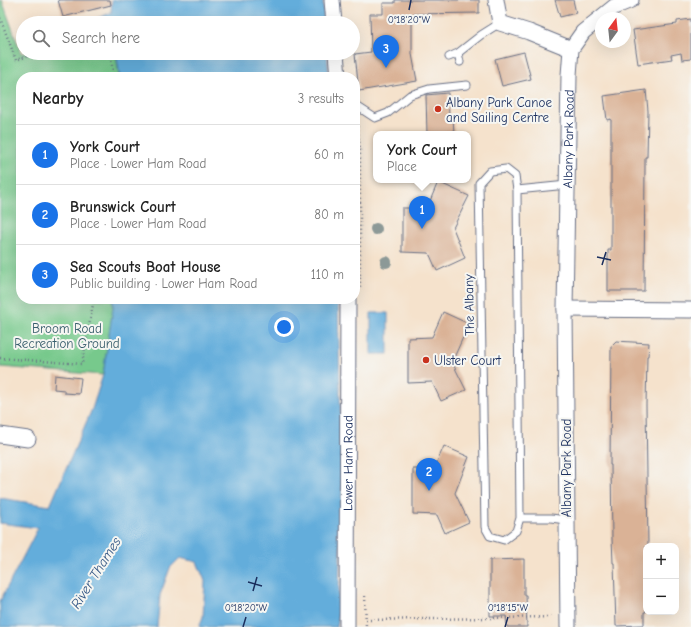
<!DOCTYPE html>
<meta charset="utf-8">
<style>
:root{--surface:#fff;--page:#f6f6f6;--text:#222;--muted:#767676;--line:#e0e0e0;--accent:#1a73e8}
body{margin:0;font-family:"Comic Neue",sans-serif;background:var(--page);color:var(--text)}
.controls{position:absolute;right:12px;bottom:12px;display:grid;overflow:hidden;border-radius:8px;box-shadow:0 4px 16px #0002}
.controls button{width:36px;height:36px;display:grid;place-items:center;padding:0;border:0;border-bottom:1px solid var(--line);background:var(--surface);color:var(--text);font:20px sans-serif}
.compass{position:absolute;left:595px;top:12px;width:36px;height:36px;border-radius:50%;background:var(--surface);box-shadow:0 4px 16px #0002;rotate:15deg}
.you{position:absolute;left:284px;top:327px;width:14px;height:14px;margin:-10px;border:3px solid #fff;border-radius:50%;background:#1a73e8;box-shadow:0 0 0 6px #1a73e833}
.badge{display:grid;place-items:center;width:26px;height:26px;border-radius:50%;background:var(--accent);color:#fff;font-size:13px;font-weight:700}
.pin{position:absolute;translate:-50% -33px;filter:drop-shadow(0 1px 2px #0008)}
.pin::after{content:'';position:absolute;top:21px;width:14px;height:12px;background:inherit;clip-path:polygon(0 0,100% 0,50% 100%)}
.popup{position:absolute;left:373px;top:131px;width:98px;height:52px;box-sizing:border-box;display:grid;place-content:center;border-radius:8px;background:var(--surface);filter:drop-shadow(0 1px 3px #0005);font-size:13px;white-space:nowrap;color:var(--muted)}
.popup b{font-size:15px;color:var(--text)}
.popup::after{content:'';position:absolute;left:50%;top:100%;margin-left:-8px;border:8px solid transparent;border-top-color:var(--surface)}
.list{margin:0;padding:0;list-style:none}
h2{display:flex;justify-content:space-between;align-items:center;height:52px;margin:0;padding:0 16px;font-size:17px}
h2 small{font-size:13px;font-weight:400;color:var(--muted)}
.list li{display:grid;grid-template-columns:26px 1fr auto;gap:12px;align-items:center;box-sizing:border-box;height:60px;padding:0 16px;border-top:1px solid var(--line)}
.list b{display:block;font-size:15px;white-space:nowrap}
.list p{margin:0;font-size:13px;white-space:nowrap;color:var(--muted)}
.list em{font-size:13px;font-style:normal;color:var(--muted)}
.icon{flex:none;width:22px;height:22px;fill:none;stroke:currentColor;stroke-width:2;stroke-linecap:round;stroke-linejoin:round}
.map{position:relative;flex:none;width:691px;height:627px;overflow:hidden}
.search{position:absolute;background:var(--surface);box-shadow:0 4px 16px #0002;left:16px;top:16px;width:344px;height:44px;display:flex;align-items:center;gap:10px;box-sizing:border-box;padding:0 14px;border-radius:22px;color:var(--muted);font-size:15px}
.panel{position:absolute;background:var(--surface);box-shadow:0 4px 16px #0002;left:16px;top:72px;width:344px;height:232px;border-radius:16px}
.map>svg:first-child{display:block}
.green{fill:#77c98c;stroke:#497c75}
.water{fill:#63addb;stroke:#3f6e9c}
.building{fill:#dab296}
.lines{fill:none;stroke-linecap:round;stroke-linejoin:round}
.lane-casing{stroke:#676e84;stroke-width:9}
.street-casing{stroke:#676e84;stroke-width:17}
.path{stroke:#676e84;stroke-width:2.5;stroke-dasharray:1 3;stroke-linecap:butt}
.lane{stroke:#fff;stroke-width:7}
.street{stroke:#fff;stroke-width:15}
.tree{fill:#8c9997}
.ticks{fill:none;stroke:#1b2f5e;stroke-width:1.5}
.poi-dot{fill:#c8321e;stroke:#f6f6f2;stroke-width:1.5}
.labels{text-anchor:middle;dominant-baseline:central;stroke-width:4;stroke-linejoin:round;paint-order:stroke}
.poi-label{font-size:13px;fill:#1b2f5e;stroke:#f6f6f2;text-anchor:start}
.street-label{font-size:13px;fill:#1b2f5e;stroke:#f6f6f2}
.park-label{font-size:13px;fill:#375d6c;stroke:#f6f6f2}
.water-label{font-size:14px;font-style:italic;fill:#315584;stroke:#f6f6f2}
.ticks-label{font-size:10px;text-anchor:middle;fill:#1b2f5e;stroke:#f6f6f2;stroke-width:4;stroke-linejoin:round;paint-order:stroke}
</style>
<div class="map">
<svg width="691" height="627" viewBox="0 0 691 627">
<rect width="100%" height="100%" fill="#f6f6f2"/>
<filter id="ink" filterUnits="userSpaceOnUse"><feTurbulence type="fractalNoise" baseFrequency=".025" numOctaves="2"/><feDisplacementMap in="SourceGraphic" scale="8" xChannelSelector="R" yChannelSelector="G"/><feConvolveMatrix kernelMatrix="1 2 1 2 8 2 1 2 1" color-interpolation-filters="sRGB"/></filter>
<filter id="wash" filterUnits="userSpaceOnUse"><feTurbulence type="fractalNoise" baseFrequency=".012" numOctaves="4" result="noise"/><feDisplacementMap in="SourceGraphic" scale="16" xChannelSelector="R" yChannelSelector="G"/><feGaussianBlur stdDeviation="0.9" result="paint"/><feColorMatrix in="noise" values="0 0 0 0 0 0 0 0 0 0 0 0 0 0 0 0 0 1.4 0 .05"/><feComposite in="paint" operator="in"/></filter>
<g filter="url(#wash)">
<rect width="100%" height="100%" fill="#f5e2cc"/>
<path class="green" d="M0,0H2L21,53H116L119,77H21V299H113V308L103,375L0,367Z"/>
<path class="water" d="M112,0H323L324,23H111V22L96,23L95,19L111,13Z
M116,53H327L329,77H120Z
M113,299H338L342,488L338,621L337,627H199L203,617L205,581L197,562L180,558L170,568L160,595L157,627H0V601L38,528L0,523V498L50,506L92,409L103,375L113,308Z
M371,313H388V354H371Z"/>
<g id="blocks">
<path class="building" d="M58,0H110L111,5L63,17Z
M395,0H479V13L412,14V54L417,81L359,91L355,54L371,52L370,14H383V3H395Z
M555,0H573L576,13L560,17Z
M691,19V59L682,60L681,53L671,55L672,59L638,64L633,30L677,24V21Z
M524,52L531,79L502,86L495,59Z
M646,90L648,111L647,157H645V164L644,291H608V250H611V119L607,120L604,96Z
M448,93L449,116H453L454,134H427L426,95Z
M438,182L469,196L453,228L465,258L437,271L429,253L402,252V208H427Z
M443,312L469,324L452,362L466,390L441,401L432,382L408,383V338L432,337Z
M616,341L649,343L648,356H647L646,405L648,546H646V612H644V625L616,626L614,563H613L612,538L611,465H610L611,346Z
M55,375L81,378L79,394L64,393V390L54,389Z
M444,446L469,457L455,493L469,522L445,533L437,515L413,514V469H434Z
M524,559V595H526L527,627H507L506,616H490V560Z"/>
</g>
</g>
<g filter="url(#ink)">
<use href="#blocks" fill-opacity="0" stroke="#676e84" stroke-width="1"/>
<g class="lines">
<defs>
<path id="lane" d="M449,57L458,53
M460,62L458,53L481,35L500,23
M355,105L375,118L388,113L410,95L429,89L467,85
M506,169L515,176L517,190L520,518L516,531L504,540L490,536L485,527L479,183L490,171Z
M517,190L567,185
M520,518H551L566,520"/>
<g id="street">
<path d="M332,0L334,23"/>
<path d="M496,0L500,23L529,32L571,49"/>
<path d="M336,53L338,77"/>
<path d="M565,309L691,310"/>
<path d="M0,435L28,439"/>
<path id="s1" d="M347,627L348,299"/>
<path id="s2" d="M568,627L565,309L569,75L571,49L583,32L614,7L631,0"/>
</g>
</defs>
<use href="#lane" class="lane-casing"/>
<use href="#street" class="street-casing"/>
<path class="path" d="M0,18L16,60L37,53
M110,53L114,77
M357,122L360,149V289
M0,358L82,364L94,299
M365,596L366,627
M366,620L553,617"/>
<use href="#lane" class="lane"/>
<use href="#street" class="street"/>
</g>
<g class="tree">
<circle cx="376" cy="229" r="6"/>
<circle cx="386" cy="262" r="6"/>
</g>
</g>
<path class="ticks" d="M409,10L411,0M597,257L611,260M602,265L606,252M248,582L262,586M253,591L257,577M243,627L246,617M505,627L508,617"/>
<g class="poi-dot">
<circle cx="438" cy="109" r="4"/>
<circle cx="426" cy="360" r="4"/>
</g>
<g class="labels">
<g class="poi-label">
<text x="446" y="102">Albany Park Canoe<tspan x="446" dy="15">and Sailing Centre</tspan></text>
<text x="434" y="360">Ulster Court</text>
</g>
<g class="street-label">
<text stroke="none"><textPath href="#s2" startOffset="488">Albany Park Road</textPath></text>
<text transform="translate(469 305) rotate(-91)">The Albany</text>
<text stroke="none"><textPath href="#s1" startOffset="164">Lower Ham Road</textPath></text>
<text transform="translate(566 468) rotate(-90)">Albany Park Road</text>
</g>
<g class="park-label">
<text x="67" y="328">Broom Road<tspan x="67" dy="15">Recreation Ground</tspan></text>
</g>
<g class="water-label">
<text transform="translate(96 573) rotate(-58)">River Thames</text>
</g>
</g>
<g class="ticks-label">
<text x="409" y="23">0°18'20"W</text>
<text x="246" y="611">0°18'20"W</text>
<text x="508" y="611">0°18'15"W</text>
</g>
</svg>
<div class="controls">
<button>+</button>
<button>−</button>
</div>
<svg class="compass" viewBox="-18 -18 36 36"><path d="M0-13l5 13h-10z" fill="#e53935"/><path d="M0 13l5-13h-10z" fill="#767676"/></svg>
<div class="you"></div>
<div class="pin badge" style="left:422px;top:229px">1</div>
<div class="popup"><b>York Court</b>Place</div>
<div class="pin badge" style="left:429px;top:491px">2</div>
<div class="pin badge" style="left:386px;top:68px">3</div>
<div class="search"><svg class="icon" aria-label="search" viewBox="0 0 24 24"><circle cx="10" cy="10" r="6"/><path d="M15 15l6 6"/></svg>Search here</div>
<section class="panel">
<h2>Nearby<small>3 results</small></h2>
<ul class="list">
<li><span class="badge">1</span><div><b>York Court</b><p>Place · Lower Ham Road</p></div><em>60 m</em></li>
<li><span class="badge">2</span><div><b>Brunswick Court</b><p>Place · Lower Ham Road</p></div><em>80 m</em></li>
<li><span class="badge">3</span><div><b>Sea Scouts Boat House</b><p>Public building · Lower Ham Road</p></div><em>110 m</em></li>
</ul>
</section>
</div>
